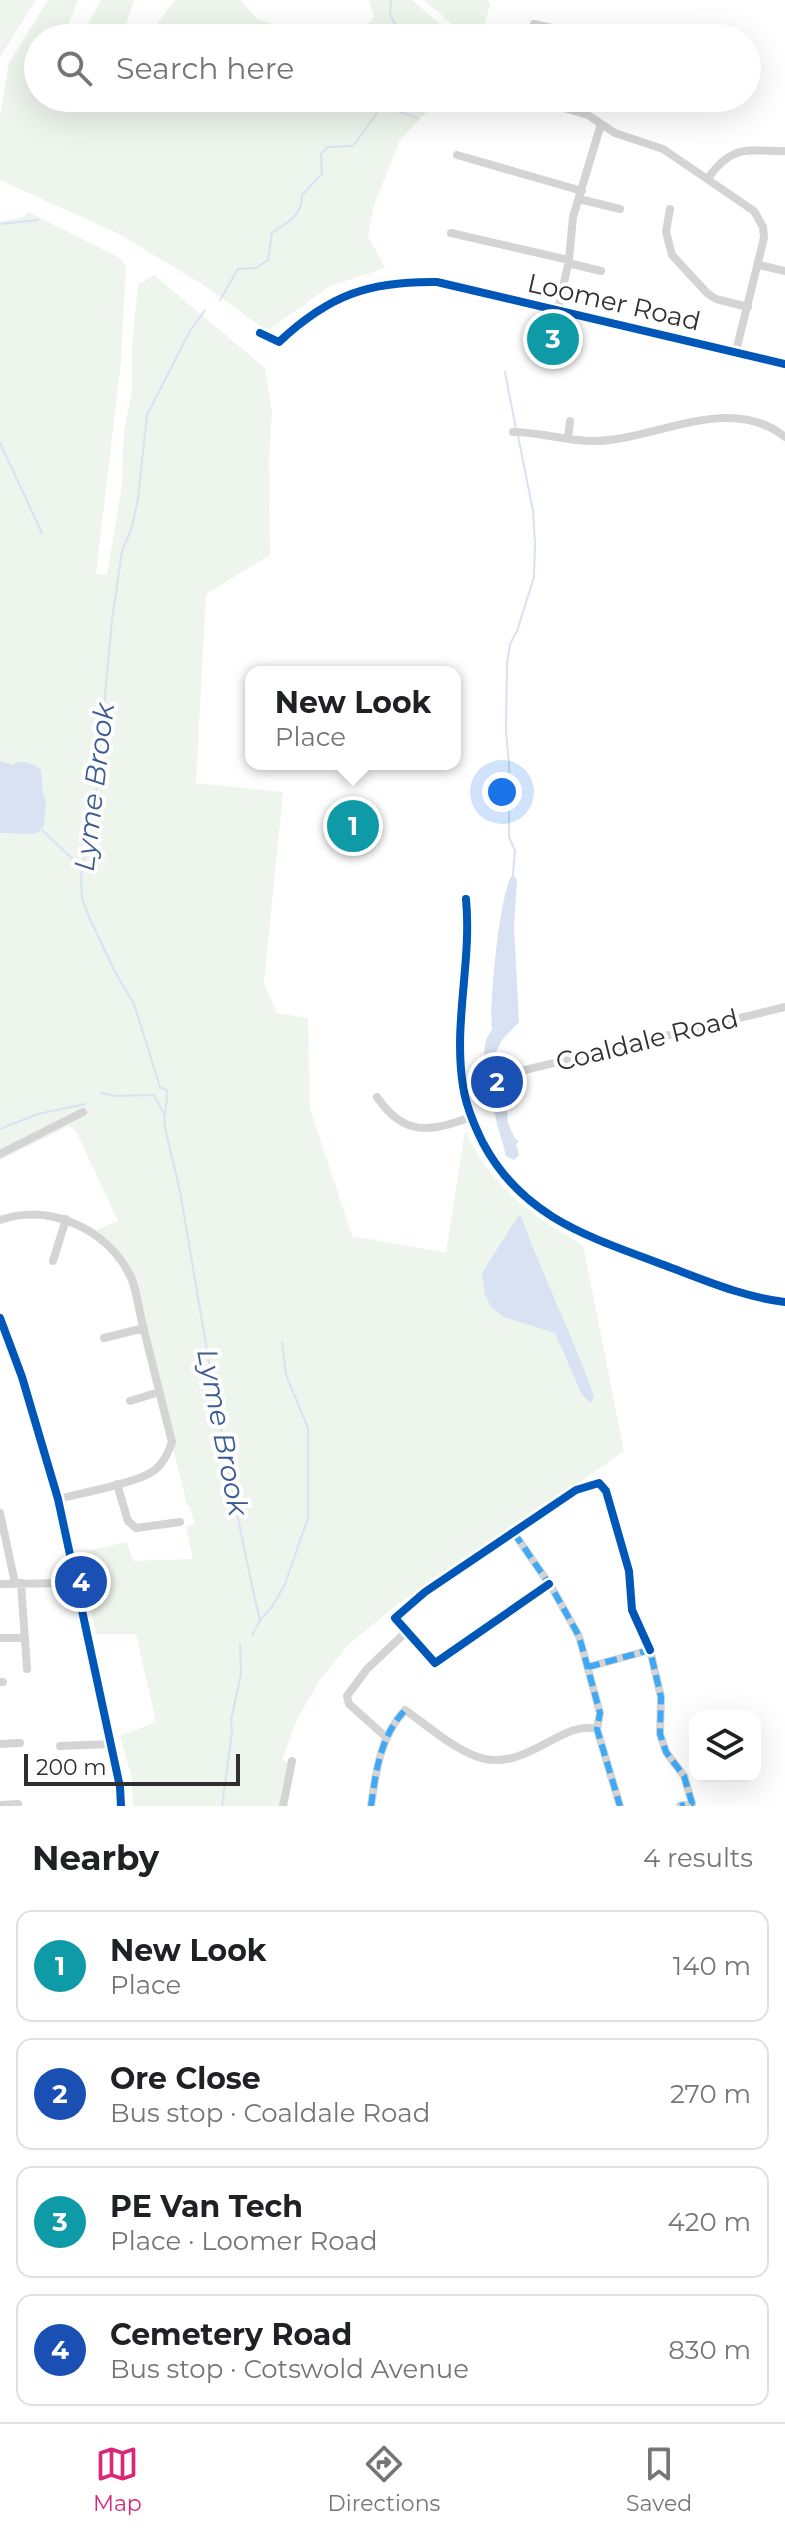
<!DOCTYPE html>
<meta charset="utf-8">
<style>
:root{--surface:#fff;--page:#f6f6f6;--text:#202124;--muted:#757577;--line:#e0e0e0;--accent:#db2777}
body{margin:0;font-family:Montserrat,sans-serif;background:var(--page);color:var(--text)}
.controls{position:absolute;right:24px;bottom:24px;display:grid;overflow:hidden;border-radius:16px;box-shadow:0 8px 32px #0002}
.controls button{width:72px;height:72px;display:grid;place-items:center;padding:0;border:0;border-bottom:2px solid var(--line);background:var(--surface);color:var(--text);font:40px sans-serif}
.scale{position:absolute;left:24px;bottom:20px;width:216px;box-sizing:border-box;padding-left:8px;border:4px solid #2f2f2f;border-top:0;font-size:22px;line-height:28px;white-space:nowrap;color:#2f2f2f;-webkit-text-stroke:6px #fff;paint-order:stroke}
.you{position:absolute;left:502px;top:792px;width:28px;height:28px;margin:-20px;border:6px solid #fff;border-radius:50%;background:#1a73e8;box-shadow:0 0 0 12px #1a73e833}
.badge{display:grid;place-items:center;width:52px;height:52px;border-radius:50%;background:var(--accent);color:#fff;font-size:26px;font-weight:700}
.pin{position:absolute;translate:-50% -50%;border:4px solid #fff;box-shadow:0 2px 8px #0006}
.popup{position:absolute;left:245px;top:666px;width:216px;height:104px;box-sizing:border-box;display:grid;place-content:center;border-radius:16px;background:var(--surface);filter:drop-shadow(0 2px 6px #0005);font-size:26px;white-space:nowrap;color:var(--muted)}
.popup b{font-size:30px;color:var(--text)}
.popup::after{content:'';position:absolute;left:50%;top:100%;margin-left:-16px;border:16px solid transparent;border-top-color:var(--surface)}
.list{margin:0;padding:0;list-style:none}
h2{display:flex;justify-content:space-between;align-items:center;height:104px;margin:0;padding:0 32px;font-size:34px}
h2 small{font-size:26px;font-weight:400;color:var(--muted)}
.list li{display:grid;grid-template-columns:52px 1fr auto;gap:24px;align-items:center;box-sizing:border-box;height:112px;margin:0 16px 16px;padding:0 16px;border:2px solid var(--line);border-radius:16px}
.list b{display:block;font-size:30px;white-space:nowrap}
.list p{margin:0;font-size:26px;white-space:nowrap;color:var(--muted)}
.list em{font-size:26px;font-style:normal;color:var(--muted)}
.icon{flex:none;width:44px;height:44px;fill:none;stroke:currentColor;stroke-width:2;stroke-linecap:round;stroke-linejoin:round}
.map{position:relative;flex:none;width:785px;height:1806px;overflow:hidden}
.search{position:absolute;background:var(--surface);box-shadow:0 8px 32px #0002;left:24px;right:24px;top:24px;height:88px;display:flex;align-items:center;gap:20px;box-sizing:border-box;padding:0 28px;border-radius:44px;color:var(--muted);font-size:30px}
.sheet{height:616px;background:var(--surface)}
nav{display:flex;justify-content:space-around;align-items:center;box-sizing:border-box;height:112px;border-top:2px solid var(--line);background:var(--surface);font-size:22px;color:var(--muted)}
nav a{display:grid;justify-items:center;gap:4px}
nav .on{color:var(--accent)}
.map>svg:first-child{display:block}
.green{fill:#eef5ec}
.water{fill:#d8e2f2}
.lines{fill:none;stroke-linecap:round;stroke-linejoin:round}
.stream{stroke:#d8e2f2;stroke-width:2}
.minor{stroke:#d4d4d4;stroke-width:8}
.quiet{stroke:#3fa9f5;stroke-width:6;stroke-dasharray:12 6;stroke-linecap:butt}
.cycleway-casing{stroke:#fff;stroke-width:13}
.cycleway{stroke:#0057b8;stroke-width:8}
.labels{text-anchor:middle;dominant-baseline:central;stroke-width:8;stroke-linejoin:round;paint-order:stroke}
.street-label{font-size:26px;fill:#2f2f2f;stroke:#fff}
.water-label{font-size:28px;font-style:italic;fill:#3a5c93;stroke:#fff}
</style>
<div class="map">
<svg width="785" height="1806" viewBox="0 0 785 1806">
<rect width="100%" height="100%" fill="#fff"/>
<path class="green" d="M0,0H36L0,57Z
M48,0H78L63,38H38V98H440L400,140L374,205L368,236L385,268L330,286L267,331L205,286L119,234L0,180V117L9,63Z
M101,0H134L122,38H80Z
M175,0H240L256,18L285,29L295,38H146Z
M371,0H412L456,38H356L374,17L369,1Z
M424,0H487L490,4L482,35H465Z
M28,212L120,258L126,266L121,361L96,574L107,575L122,485L124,430L132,392V344L138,285L154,275L265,368L272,412L269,456L270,555L206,594L196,783L283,792L264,983L277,1013L308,1018L310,1109L352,1236L446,1253L465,1131C495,1191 527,1212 583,1245L624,1451L493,1544L454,1565L394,1607L349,1644L320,1680L297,1719L282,1760L288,1762L281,1792V1806H133L132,1778L120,1736L156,1722L136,1634H96L89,1599L100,1595L105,1582L93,1570L82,1568L78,1553L127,1542L133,1561L193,1559L186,1527L195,1524L189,1505H187L175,1456L167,1439L128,1282L117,1260L93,1231L118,1221L76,1131L69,1126L0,1160V222L24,217Z"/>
<path class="water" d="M0,761L12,765C22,758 32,763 41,770L43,795L46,800L44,826L36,834L0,833Z
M513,874L517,880L514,926L519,1022L502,1040L491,1062L487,1063L483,1059L486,1040L492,1029C489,1006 500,887 513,874Z
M496,1092L506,1098L508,1123L515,1139L519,1141L516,1144L519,1155L514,1160L506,1156C502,1136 490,1113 496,1092Z
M518,1216H521C543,1277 572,1334 594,1396L591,1403L582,1395L555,1333L504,1317L491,1307L485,1295L482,1273Z"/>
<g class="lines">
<path class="stream" d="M391,0L390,15L403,38
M436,38L438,35
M384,106L417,118
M0,224L38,220
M220,300L238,269L256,268L268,260L272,233C288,221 302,217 302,195L322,174L321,154L328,147L353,146L388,98
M205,310L190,331L147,415L138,498L132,527L122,551L112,620L95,803L81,876L82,898L89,917L115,972L134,1004L160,1087L167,1090C169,1103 162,1113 165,1126C169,1150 177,1173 181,1197C205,1339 228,1481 260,1621L252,1635
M505,372L516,429
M0,443L42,533
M42,830L82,868
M513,874L515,851L509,837V764L506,731L507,664L510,644L517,631L534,577L535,544L533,511L518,436
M101,1093L116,1096L154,1095L164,1114
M0,1129L38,1114L85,1104
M260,1620L272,1607L285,1584L308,1518V1428L286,1375L282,1342
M222,1806L232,1732L231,1720L241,1674L240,1644"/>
<path class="minor" d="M534,24L596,38
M519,98L540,102L548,99L557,106L588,115L615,133L663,149L754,211L763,227L764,238L736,351
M457,155L582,191
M708,178C733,144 746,151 785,151
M579,199L620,209
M670,209L666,232L672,255L707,293L716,299L748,307
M451,233L569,260
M568,263L601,271
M759,265L785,271
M558,310L569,260L573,217L601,124
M260,333L279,342C329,295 369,281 437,282L785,364
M513,432C540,432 566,441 593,441C655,441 729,392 785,437
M568,438L570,421
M466,899C472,961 453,1024 463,1086C466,1107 474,1125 483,1143C523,1218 590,1237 664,1265C704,1280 743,1297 785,1302
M463,1085L785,1007
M377,1097C404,1137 430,1132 471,1117
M0,1154L83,1112
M0,1220C49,1203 106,1228 130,1275C137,1288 138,1307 142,1322C152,1362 162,1402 172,1442C169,1451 164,1462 156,1469C140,1483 80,1493 58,1499
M53,1261L66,1219
M0,1318L22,1377L58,1499L120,1787L121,1806
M104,1338L144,1328
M130,1401L159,1392
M117,1484L128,1521L136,1528L180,1522
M0,1513L15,1583
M514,1533L552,1588L579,1636L600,1713L597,1729L620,1806
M21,1583L27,1669
M0,1584L76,1583
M549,1584L435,1663L395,1618L425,1592L576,1490L599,1483L606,1491L629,1571L632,1610L650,1650
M0,1638H25
M588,1667L650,1650L661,1697L660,1734L666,1752L684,1776L692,1803L680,1806
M0,1682H3
M386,1737L349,1704L347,1696L367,1669L407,1631
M0,1744L20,1743
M60,1746L111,1744
M0,1805L18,1804
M283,1806L292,1761
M371,1806C376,1771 380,1737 405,1710C427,1725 459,1754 485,1759C529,1768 565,1719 597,1729"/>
<path class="quiet" d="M514,1533L552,1588L579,1636L600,1713L597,1729L620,1806
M588,1667L650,1650L661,1697L660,1734L666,1752L684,1776L692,1803L680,1806
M371,1806C376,1771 380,1737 405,1710"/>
<defs>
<path id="cycleway" d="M260,333L279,342C329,295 369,281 437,282L785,364
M466,899C472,961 453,1024 463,1086C466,1107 474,1125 483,1143C523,1218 590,1237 664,1265C704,1280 743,1297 785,1302
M0,1318L22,1377L58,1499L120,1787L121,1806
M549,1584L435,1663L395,1618L425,1592L576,1490L599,1483L606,1491L629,1571L632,1610L650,1650"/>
</defs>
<use href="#cycleway" class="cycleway-casing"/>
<use href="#cycleway" class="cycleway"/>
</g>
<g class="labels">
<g class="street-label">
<text transform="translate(614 302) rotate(13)">Loomer Road</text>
<text transform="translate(647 1040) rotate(-14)">Coaldale Road</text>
</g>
<g class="water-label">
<text transform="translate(94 787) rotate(-83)">Lyme Brook</text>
<text transform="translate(223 1432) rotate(79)">Lyme Brook</text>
</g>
</g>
</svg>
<div class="controls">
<button><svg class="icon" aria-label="layers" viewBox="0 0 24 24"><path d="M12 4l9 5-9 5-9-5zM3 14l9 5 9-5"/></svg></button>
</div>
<div class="scale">200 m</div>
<div class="you"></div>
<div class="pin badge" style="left:353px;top:826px;background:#0f9aa8">1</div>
<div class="popup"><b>New Look</b>Place</div>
<div class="pin badge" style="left:497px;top:1082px;background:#1a4fb4">2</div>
<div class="pin badge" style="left:553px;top:339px;background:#0f9aa8">3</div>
<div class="pin badge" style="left:81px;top:1582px;background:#1a4fb4">4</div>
<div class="search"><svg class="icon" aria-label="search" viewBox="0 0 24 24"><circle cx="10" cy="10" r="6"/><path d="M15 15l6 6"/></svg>Search here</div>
</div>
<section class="sheet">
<h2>Nearby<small>4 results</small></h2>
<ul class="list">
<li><span class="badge" style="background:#0f9aa8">1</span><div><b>New Look</b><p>Place</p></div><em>140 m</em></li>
<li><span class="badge" style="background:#1a4fb4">2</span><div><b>Ore Close</b><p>Bus stop · Coaldale Road</p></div><em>270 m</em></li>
<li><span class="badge" style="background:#0f9aa8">3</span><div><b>PE Van Tech</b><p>Place · Loomer Road</p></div><em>420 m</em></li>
<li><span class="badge" style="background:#1a4fb4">4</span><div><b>Cemetery Road</b><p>Bus stop · Cotswold Avenue</p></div><em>830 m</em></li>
</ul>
</section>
<nav>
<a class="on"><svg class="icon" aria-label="map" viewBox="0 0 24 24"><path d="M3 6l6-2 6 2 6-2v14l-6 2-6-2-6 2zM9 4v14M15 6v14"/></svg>Map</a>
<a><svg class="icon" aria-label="directions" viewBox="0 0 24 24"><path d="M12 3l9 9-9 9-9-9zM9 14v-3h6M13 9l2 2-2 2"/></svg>Directions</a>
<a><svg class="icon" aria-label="saved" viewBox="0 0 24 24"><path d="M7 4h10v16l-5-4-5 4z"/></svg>Saved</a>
</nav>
